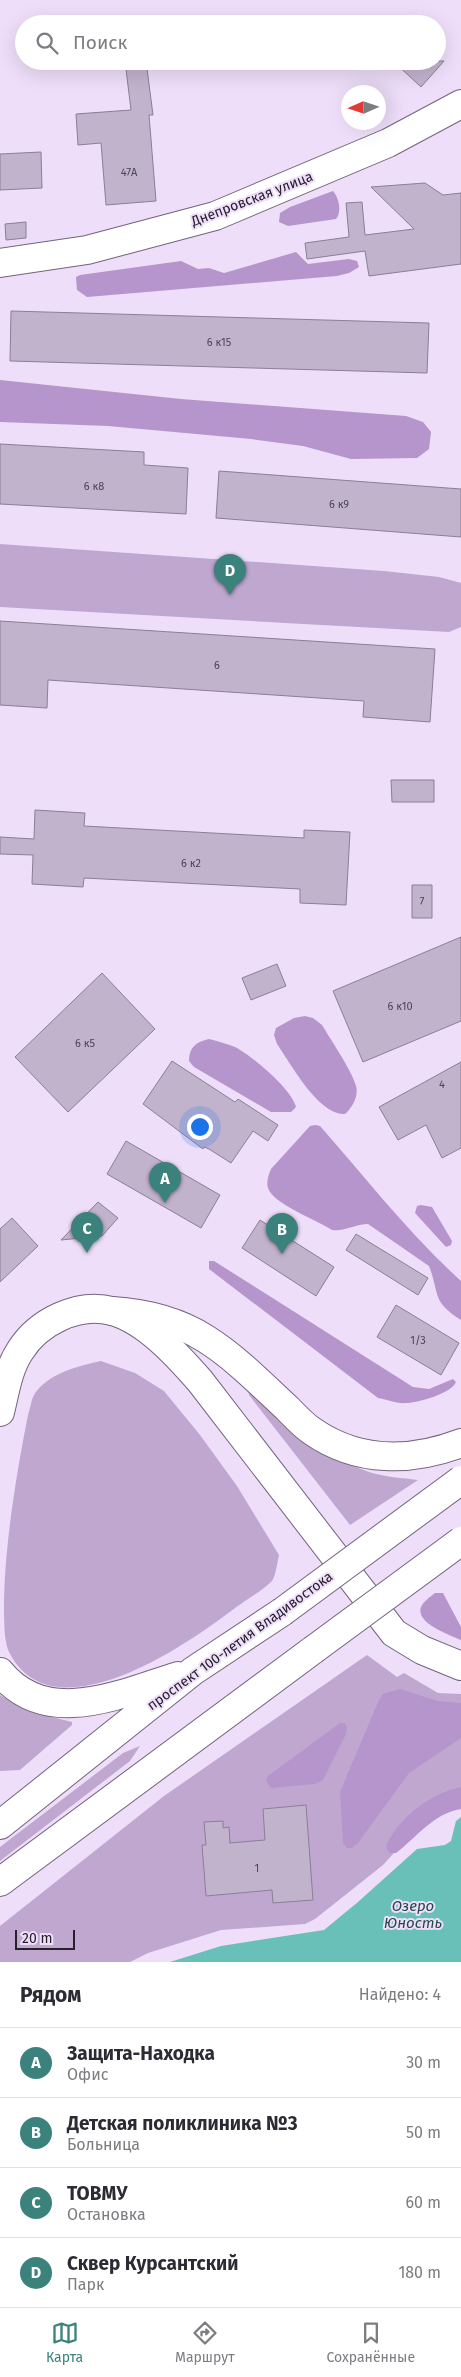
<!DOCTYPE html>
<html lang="ru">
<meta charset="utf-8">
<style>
:root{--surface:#fff;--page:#f2f2f3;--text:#2b2b33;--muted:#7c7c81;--line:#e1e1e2;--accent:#3b827d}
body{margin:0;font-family:"Fira Sans",sans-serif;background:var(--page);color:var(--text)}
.compass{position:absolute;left:341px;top:85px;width:45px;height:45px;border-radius:50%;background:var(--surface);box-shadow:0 5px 20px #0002;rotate:267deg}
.scale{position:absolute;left:15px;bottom:12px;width:60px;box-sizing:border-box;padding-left:5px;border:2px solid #26202a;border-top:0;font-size:14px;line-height:18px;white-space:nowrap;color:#26202a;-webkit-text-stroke:4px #eedef9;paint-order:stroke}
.you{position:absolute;left:199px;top:1126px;width:18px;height:18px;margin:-12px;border:4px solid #fff;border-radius:50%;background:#1a73e8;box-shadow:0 0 0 8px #1a73e833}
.badge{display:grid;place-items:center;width:32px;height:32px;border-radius:50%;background:var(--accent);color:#fff;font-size:16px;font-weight:700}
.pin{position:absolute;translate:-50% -41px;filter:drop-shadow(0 1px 2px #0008)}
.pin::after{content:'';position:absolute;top:26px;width:18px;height:15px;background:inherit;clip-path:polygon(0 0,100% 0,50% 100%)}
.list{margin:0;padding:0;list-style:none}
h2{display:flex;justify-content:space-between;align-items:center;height:65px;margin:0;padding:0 20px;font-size:21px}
h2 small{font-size:16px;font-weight:400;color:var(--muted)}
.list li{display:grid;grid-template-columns:32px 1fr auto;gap:15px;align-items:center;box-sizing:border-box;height:70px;padding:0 20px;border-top:1px solid var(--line)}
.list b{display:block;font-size:19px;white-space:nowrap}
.list p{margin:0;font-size:16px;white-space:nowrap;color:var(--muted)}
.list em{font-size:16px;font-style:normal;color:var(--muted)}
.icon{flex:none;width:28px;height:28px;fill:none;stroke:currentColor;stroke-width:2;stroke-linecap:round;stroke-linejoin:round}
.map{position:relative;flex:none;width:461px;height:1962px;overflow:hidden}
.search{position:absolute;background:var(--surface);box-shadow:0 5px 20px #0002;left:15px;right:15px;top:15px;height:55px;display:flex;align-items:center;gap:12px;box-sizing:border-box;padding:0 18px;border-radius:28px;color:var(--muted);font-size:19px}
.sheet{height:345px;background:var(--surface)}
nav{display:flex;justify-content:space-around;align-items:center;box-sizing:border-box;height:70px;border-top:1px solid var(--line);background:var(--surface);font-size:14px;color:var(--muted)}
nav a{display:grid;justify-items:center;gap:2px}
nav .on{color:var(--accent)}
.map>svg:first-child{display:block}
.green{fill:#bfa7d0}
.forest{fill:#b595cb}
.water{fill:#69c0b9}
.building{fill:#c2b3cd;stroke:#8c7e96}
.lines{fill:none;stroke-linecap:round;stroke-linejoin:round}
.major-casing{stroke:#72647c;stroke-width:30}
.highway-casing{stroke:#72647c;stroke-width:30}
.major{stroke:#fff;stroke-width:28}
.highway{stroke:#fff;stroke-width:28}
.highway-bridge-casing{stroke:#72647c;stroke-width:30;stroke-linecap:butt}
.highway-bridge{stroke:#fff;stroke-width:28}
.labels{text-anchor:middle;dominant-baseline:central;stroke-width:4;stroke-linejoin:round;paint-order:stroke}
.number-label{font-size:11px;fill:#4d4553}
.street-label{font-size:14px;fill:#26202a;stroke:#eedef9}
.water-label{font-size:15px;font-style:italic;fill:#224b48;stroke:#eedef9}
</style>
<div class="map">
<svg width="461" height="1962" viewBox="0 0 461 1962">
<rect width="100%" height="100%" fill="#eedef9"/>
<path class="green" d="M0,544L384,571L439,577L461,583V627L449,632L0,607Z
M101,1361L135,1373L164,1391L200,1435L237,1486L279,1555C277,1563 276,1575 272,1581C262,1591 247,1599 235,1608C188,1644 55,1737 10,1654C7,1649 6,1642 5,1636C0,1571 15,1481 28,1415C30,1409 31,1402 33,1397C45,1374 78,1366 101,1361Z
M248,1390C285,1419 324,1457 369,1472C385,1477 402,1478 418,1480L350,1525L249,1395Z
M367,1655L397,1677L404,1673L438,1693L461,1694V1802L423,1821L383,1865L315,1919L305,1924L221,1930L148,1953L130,1962H0V1926L164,1796Z
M0,1695L28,1711L72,1722V1725L20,1770L0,1771Z
M140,1746L130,1761L0,1861V1847L123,1753Z"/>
<path class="forest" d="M333,191C339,198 342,212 336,219L288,226L279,222L280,213L290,207Z
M296,252L308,264L349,259L357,261L359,267L349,273L337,276L87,297L77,290L76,277L80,275L181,261L198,269L209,268L224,273Z
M0,380L181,399L406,416L423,422L431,432L429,449L417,458L351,459L303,446L251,439L108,426L0,422Z
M305,1016L313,1018L322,1025C331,1040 352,1071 356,1086C359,1096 352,1108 345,1114C319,1116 291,1064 277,1044L274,1035L276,1028L294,1018Z
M209,1039C218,1041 227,1044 235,1047C251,1055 292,1089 296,1107L291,1112H271L194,1067L189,1061C189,1047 196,1042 209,1039Z
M315,1125L320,1126C366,1178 409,1234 461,1281V1320C431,1301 440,1294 429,1266L368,1224C355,1224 344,1232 332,1230C317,1220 273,1204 268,1188C266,1181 269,1174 271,1169L310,1126Z
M421,1205L432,1207L452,1241L451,1245L446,1247L415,1213L417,1206Z
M214,1261L413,1387L429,1389L453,1379L456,1382C452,1393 418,1403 406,1403C397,1404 386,1399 378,1398L209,1269V1261Z
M435,1593H443L461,1627V1640C450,1635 415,1623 421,1607C423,1602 430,1597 435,1593Z
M400,1689L437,1701L461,1703V1738L409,1773L358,1843L352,1848H347L343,1843L340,1792L379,1700L383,1694Z
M340,1723H345L347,1728L346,1734L323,1780L314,1784L271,1788L266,1781L268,1776Z
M461,1787V1809C434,1813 417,1837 396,1853H389L386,1846C399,1817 430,1794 461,1787Z"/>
<path class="water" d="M461,1817V1962H170L221,1946L324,1930L358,1902L417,1849L445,1845L451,1841L456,1821Z"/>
<path class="building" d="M125,61H146L153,115H149L156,201L106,205L101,143L78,145L76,114L131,110Z
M393,61H444L421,87Z
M41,152L42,188L0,190V154Z
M425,183L443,195L461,193V264L369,276L365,251L307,259L305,243L349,237L346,203L362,202L365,235L414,229L371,187Z
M26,222V238L6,240L5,224Z
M11,311L429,323L427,373L10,361Z
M0,444L144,452V465L188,468L186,514L0,504Z
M219,471L461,489V537L216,518Z
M0,621L435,649L430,722L363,717L364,701L48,680L47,708L0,705Z
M391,780H434V802H392Z
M35,810L85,813L84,826L304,838V830L350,832L346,905L300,903V889L84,878L83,887L32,884L33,855L0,854V837L34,839Z
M412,885H432V918H412Z
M461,937V1021L363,1062L333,991Z
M277,964L286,986L251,1000L242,978Z
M102,973L155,1029L68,1112L15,1057Z
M172,1061L235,1102L238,1099L278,1125L268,1141L253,1131L231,1163L209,1149L204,1147L203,1149L143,1104Z
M461,1062V1148L442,1158L426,1125L398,1140L379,1107Z
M126,1141L220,1195L201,1228L107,1174Z
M98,1202L118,1218L102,1236L61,1240Z
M12,1218L38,1246L0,1282V1229Z
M260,1220L334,1267L316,1296L242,1248Z
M356,1234L428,1278L418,1295L346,1250Z
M396,1305L459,1343L441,1375L377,1337Z
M306,1805L313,1900L273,1903L272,1890L206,1896L202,1845H206L204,1822L223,1821V1828L229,1827L230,1843L265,1840L263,1809Z"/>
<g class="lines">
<defs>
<path id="major" d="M0,263L87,250L215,216L388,143L461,104
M0,1412C5,1392 8,1369 20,1351C38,1322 78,1302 112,1311C146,1320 178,1356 200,1381L394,1633L422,1650L461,1666"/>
<path id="highway" d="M112,1311C145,1313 178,1321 206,1339C236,1358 261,1384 287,1408C295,1416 303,1425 312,1431C358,1463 411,1462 461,1443
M0,1672C46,1729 120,1694 178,1676
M0,1825L193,1671L282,1612
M0,1882L313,1650"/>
</defs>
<use href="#major" class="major-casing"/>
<use href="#highway" class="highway-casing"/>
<use href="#major" class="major"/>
<use href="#highway" class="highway"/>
<defs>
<path id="highway-bridge" d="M282,1612L461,1480
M313,1650L461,1541"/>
</defs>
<use href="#highway-bridge" class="highway-bridge-casing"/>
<use href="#highway-bridge" class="highway-bridge"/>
</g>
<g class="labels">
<g class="number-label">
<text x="129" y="172">47А</text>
<text x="219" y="342">6 к15</text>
<text x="94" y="486">6 к8</text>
<text x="339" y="504">6 к9</text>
<text x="217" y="665">6</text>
<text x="191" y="863">6 к2</text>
<text x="422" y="901">7</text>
<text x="400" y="1006">6 к10</text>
<text x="85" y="1043">6 к5</text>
<text x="442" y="1084">4</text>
<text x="418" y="1340">1/3</text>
<text x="257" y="1868">1</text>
</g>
<g class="street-label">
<text transform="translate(252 199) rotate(-21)">Днепровская улица</text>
<text transform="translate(240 1641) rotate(-36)">проспект 100-летия Владивостока</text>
</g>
<g class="water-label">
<text x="413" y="1906">Озеро<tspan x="413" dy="17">Юность</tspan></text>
</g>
</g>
</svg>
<svg class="compass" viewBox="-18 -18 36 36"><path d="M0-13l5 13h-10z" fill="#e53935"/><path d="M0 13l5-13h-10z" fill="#7c7c81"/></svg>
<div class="scale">20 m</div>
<div class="you"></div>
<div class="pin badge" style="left:165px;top:1203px">A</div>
<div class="pin badge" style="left:282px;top:1254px">B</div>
<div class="pin badge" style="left:87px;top:1253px">C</div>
<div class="pin badge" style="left:230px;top:595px">D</div>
<div class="search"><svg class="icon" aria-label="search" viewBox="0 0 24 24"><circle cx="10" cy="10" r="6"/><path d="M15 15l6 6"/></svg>Поиск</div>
</div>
<section class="sheet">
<h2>Рядом<small>Найдено: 4</small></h2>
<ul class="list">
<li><span class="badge">A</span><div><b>Защита-Находка</b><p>Офис</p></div><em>30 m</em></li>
<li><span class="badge">B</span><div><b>Детская поликлиника №3</b><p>Больница</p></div><em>50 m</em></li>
<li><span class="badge">C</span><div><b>ТОВМУ</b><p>Остановка</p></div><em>60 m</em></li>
<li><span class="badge">D</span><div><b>Сквер Курсантский</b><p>Парк</p></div><em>180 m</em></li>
</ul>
</section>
<nav>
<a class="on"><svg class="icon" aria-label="map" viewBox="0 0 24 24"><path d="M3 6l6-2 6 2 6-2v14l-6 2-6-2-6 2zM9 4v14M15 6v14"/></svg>Карта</a>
<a><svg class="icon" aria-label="directions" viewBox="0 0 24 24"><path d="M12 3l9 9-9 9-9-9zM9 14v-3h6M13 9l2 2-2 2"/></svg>Маршрут</a>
<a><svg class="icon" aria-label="saved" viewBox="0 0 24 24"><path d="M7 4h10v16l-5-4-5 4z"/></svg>Сохранённые</a>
</nav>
